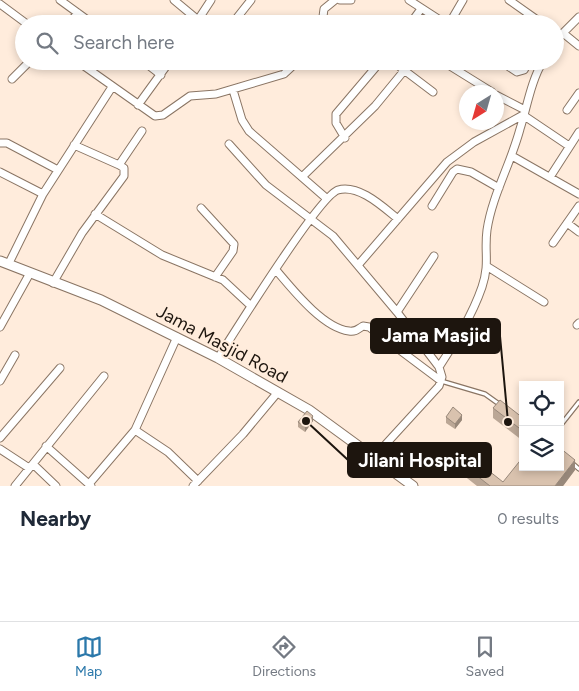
<!DOCTYPE html>
<style>
:root{--surface:#fff;--page:#f2f2f3;--text:#1f2937;--muted:#747a83;--line:#e0e1e3;--accent:#2b78aa}
body{margin:0;font-family:Figtree,sans-serif;background:var(--page);color:var(--text)}
.controls{position:absolute;right:15px;bottom:15px;display:grid;overflow:hidden;border-radius:0px;box-shadow:0 2px 8px #0003}
.controls button{width:45px;height:45px;display:grid;place-items:center;padding:0;border:0;border-bottom:1px solid var(--line);background:var(--surface);color:var(--text);font:25px sans-serif}
.compass{position:absolute;left:459px;top:85px;width:45px;height:45px;border-radius:50%;background:var(--surface);box-shadow:0 2px 8px #0003;rotate:217deg}
.list{margin:0;padding:0;list-style:none}
h2{display:flex;justify-content:space-between;align-items:center;height:65px;margin:0;padding:0 20px;font-size:21px}
h2 small{font-size:16px;font-weight:400;color:var(--muted)}
.icon{flex:none;width:28px;height:28px;fill:none;stroke:currentColor;stroke-width:2;stroke-linecap:round;stroke-linejoin:round}
.map{position:relative;flex:none;width:579px;height:486px;overflow:hidden}
.search{position:absolute;background:var(--surface);box-shadow:0 2px 8px #0003;left:15px;right:15px;top:15px;height:55px;display:flex;align-items:center;gap:12px;box-sizing:border-box;padding:0 18px;border-radius:28px;color:var(--muted);font-size:19px}
.sheet{height:135px;background:var(--surface)}
nav{display:flex;justify-content:space-around;align-items:center;box-sizing:border-box;height:70px;border-top:1px solid var(--line);background:var(--surface);font-size:14px;color:var(--muted)}
nav a{display:grid;justify-items:center;gap:2px}
nav .on{color:var(--accent)}
.map>svg:first-child{display:block}
.lines{fill:none;stroke-linecap:round;stroke-linejoin:round}
.service-casing{stroke:#8a7564;stroke-width:5.5}
.minor-casing{stroke:#8a7564;stroke-width:9}
.tertiary-casing{stroke:#8a7564;stroke-width:11}
.service{stroke:#fff;stroke-width:3}
.minor{stroke:#fff;stroke-width:7}
.tertiary{stroke:#fff;stroke-width:9}
.wall{fill:#bba796}
.shaded-wall{fill:#98887a}
.building{fill:#d9c2ae;stroke:#98887a}
.labels{text-anchor:middle;dominant-baseline:central;stroke-width:4;stroke-linejoin:round;paint-order:stroke}
.street-label{font-size:18px;fill:#1d150e;stroke:#ffecdc}
.leader{fill:none;stroke:#1d150e;stroke-width:2}
.callout-dot{fill:#1d150e;stroke:#ffecdc;stroke-width:2}
.callout{fill:#1d150e;stroke:#1d150e;stroke-width:2}
.callout-label{font-size:19px;text-anchor:middle;font-weight:bold;fill:#fff}
</style>
<div class="map">
<svg width="579" height="486" viewBox="0 0 579 486">
<rect width="100%" height="100%" fill="#ffecdc"/>
<g class="lines">
<defs>
<path id="service" d="M441,381L485,394L499,404
M560,426L579,402
M572,463L579,469"/>
<path id="minor" d="M60,0L93,24
M174,0L198,20
M340,0H351
M409,0L446,24
M509,0L543,24
M0,4L27,24
M196,23L211,0
M68,24L78,13
M232,24L251,0
M322,24L324,9L335,0
M410,24L421,9
M449,24L463,0
M563,33L579,46
M555,41L579,17
M77,61L155,116L163,115L190,96L216,94L284,74L298,61
M143,61L161,75
M392,61L433,92
M442,61L492,92
M500,61L517,72L524,70L529,61
M12,79L30,61
M233,90L242,120L249,131L326,198
M496,95L525,110
M138,105L170,61
M567,110L579,93
M345,138L336,123V114L381,61
M0,143H7L58,170
M229,144L266,185L333,236L397,312L439,367L442,377L439,386L374,457
M74,145L119,165L142,131
M512,156L579,194
M0,172L43,194
M302,177L375,106L412,61
M550,177L579,132
M432,206L453,172L457,169L471,172L499,188
M201,208L234,244L233,251L215,277
M95,214L162,255L223,280L251,306
M567,223L579,232
M553,243L579,206
M9,263L43,194L112,87
M359,264L447,162L474,142L523,115L569,146
M488,267L544,302
M276,270C293,290 323,328 349,331C356,332 358,329 363,326L369,327L441,381
M53,283L82,233L124,176V168L119,165
M397,312L434,256
M577,325L579,323
M0,327L30,273
M218,358C234,333 319,196 338,190C359,184 383,207 398,219
M439,367C456,341 472,316 482,287C490,263 484,252 487,230C492,196 511,163 520,129C527,107 531,81 543,61
M0,381L15,355
M135,430L168,452L198,481
M0,438L60,368
M46,446L91,486
M0,449L29,468
M33,464L56,486
M89,484L135,430L177,337
M15,486L104,376
M193,486L243,434L278,392"/>
<path id="tertiary" d="M0,261L101,300L218,358L309,410L413,486"/>
</defs>
<use href="#service" class="service-casing"/>
<use href="#minor" class="minor-casing"/>
<use href="#tertiary" class="tertiary-casing"/>
<use href="#service" class="service"/>
<use href="#minor" class="minor"/>
<use href="#tertiary" class="tertiary"/>
</g>
<path class="wall" d="M493,408L523,418V441L493,418Z
M446,417L462,420L455,429L446,423Z
M313,421L305,432L298,427V422Z
M453,457L503,482L575,470L563,486H477L453,467Z"/>
<path class="shaded-wall" d="M462,415V420L455,429V424Z
M313,416V421L305,432V427Z
M575,460V470L563,486H555Z"/>
<path class="building" d="M500,400L523,418V431L493,408Z
M453,407L462,415L455,424L446,417Z
M307,411L313,416L305,427L298,422Z
M460,448L503,482L523,457V467H560V448L575,460L555,486H490L453,457Z"/>
<g class="labels">
<g class="street-label">
<text transform="translate(222 344) rotate(28)">Jama Masjid Road</text>
</g>
</g>
<path class="leader" d="M508 422L500 336M306 421L348 460"/>
<g class="callout-dot">
<circle cx="508" cy="422" r="5"/>
<circle cx="306" cy="421" r="5"/>
</g>
<g class="callout">
<rect x="371" y="319" width="129" height="34" rx="5"/>
<rect x="348" y="443" width="143" height="34" rx="5"/>
</g>
<g class="callout-label">
<text x="436" y="342">Jama Masjid</text>
<text x="420" y="467">Jilani Hospital</text>
</g>
</svg>
<div class="controls">
<button><svg class="icon" aria-label="locate" viewBox="0 0 24 24"><circle cx="12" cy="12" r="6"/><path d="M12 2v4M12 18v4M2 12h4M18 12h4"/></svg></button>
<button><svg class="icon" aria-label="layers" viewBox="0 0 24 24"><path d="M12 4l9 5-9 5-9-5zM3 14l9 5 9-5"/></svg></button>
</div>
<svg class="compass" viewBox="-18 -18 36 36"><path d="M0-13l5 13h-10z" fill="#e53935"/><path d="M0 13l5-13h-10z" fill="#747a83"/></svg>
<div class="search"><svg class="icon" aria-label="search" viewBox="0 0 24 24"><circle cx="10" cy="10" r="6"/><path d="M15 15l6 6"/></svg>Search here</div>
</div>
<section class="sheet">
<h2>Nearby<small>0 results</small></h2>
<ul class="list">
</ul>
</section>
<nav>
<a class="on"><svg class="icon" aria-label="map" viewBox="0 0 24 24"><path d="M3 6l6-2 6 2 6-2v14l-6 2-6-2-6 2zM9 4v14M15 6v14"/></svg>Map</a>
<a><svg class="icon" aria-label="directions" viewBox="0 0 24 24"><path d="M12 3l9 9-9 9-9-9zM9 14v-3h6M13 9l2 2-2 2"/></svg>Directions</a>
<a><svg class="icon" aria-label="saved" viewBox="0 0 24 24"><path d="M7 4h10v16l-5-4-5 4z"/></svg>Saved</a>
</nav>
